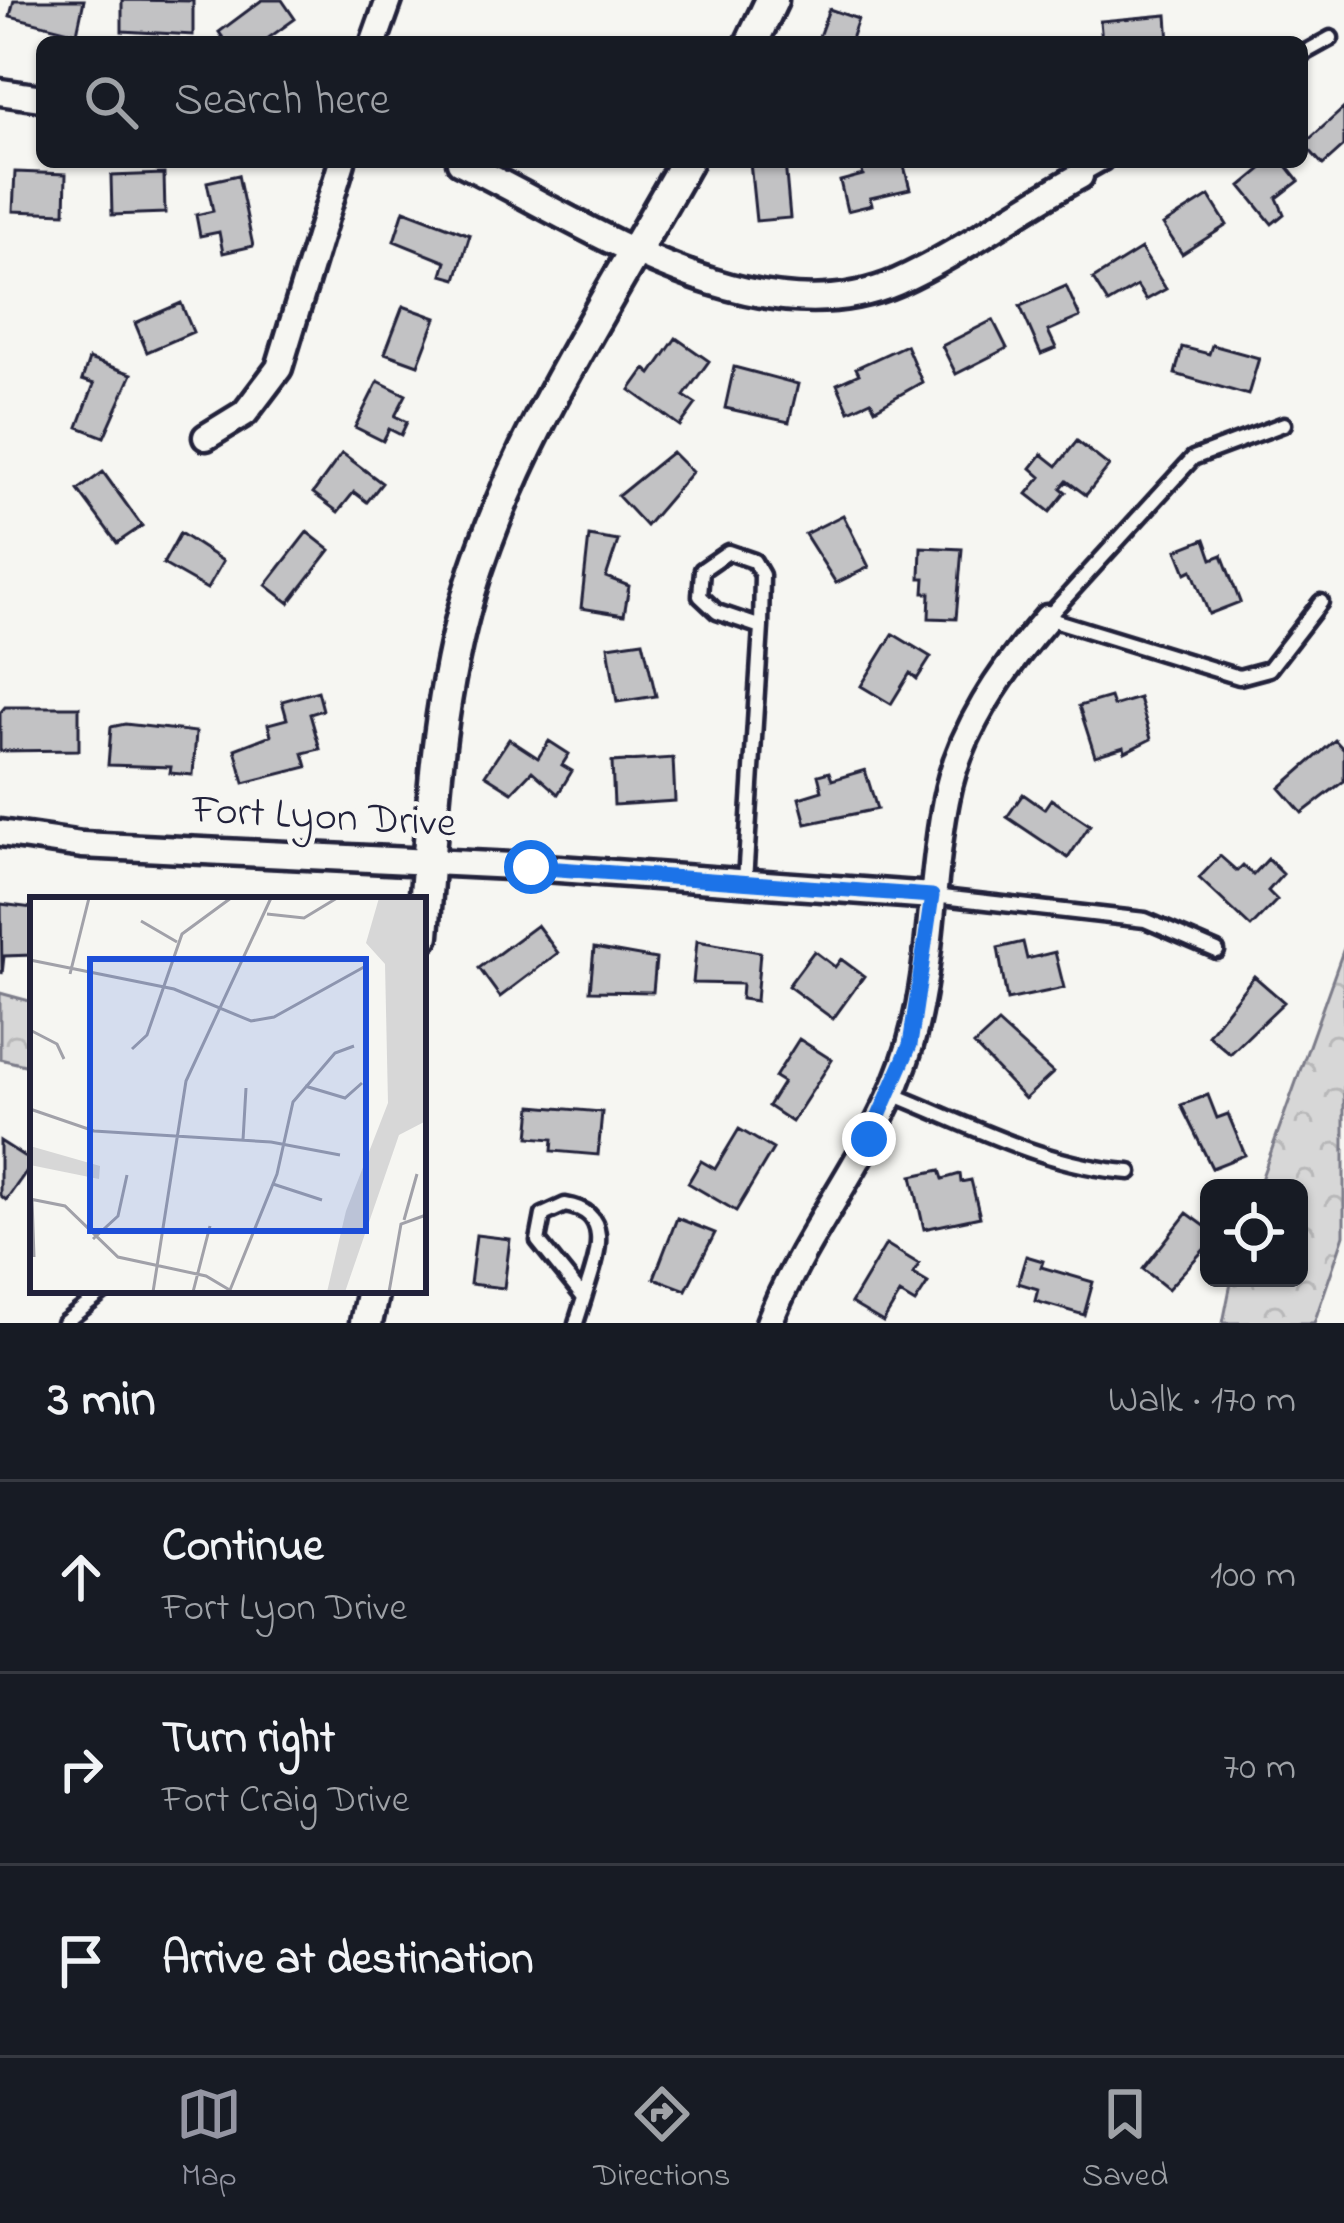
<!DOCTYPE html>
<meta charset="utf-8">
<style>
:root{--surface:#171b24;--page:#20242c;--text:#f1f3f6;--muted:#9ea1a6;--line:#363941;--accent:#9495a2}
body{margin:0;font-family:"Indie Flower",sans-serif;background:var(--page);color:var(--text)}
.controls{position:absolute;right:36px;bottom:36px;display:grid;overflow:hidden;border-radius:18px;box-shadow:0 3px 9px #0004}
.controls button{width:108px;height:108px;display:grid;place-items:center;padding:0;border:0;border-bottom:3px solid var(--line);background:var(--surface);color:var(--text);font:60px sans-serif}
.stop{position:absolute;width:36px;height:36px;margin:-27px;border:9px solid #1a73e8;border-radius:50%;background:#fff}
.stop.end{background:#1a73e8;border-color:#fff;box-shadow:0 3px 12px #0008}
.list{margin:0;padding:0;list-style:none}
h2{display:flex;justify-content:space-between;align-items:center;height:156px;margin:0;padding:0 48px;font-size:51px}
h2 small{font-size:39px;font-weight:400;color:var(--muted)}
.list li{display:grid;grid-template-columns:78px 1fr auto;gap:36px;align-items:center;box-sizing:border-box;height:192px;padding:0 48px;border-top:3px solid var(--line)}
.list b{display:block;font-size:45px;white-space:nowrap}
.list p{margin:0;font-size:39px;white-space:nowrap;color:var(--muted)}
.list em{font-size:39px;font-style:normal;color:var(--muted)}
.icon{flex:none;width:66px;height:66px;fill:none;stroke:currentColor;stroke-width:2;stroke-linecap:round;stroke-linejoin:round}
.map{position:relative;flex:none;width:1344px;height:1323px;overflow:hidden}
.search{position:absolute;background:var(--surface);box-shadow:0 3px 9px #0004;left:36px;right:36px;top:36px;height:132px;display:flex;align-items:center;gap:30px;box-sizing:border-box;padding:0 42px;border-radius:18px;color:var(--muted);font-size:45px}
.sheet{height:732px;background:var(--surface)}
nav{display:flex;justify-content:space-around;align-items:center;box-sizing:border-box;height:168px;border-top:3px solid var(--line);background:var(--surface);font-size:33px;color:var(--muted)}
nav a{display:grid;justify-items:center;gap:6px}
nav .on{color:var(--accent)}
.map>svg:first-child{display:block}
.forest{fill:url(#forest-crowns);stroke:#7c7c89;stroke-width:3}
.building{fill:#c2c2c4;stroke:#22223b;stroke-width:3}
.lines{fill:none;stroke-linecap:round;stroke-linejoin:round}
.service-casing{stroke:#22223b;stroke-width:21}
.minor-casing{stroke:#22223b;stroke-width:33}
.tertiary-casing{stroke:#22223b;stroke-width:39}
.service{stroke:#f6f6f2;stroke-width:12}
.minor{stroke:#f6f6f2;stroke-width:24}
.tertiary{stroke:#f6f6f2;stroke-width:30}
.route{stroke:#1a73e8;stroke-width:15}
.labels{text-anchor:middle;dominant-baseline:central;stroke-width:10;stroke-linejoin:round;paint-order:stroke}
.street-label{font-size:42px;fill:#22223b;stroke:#f6f6f2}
.inset-road{fill:none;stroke:#a1a1a9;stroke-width:3}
.view{fill:#1d4ed8;fill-opacity:0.15;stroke:#1d4ed8;stroke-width:6}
.inset-edge{fill:none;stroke:#22223b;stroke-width:6}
</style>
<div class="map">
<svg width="1344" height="1323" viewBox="0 0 1344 1323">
<defs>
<pattern id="forest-crowns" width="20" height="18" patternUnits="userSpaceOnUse" patternTransform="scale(3)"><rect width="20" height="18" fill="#d7d7d7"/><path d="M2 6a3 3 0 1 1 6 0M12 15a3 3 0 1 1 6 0" fill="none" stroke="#b8b8b9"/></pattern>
</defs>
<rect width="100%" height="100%" fill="#f6f6f2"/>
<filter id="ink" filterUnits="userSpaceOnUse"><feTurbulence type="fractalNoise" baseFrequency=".00833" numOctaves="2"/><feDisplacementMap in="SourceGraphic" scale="24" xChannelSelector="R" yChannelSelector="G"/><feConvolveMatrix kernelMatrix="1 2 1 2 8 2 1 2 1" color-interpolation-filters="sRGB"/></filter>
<g filter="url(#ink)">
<path class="forest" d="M1344,948V1235L1314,1323H1223L1232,1278H1299V1188H1258Z
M0,993L33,1002V1067L0,1059Z"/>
<path class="building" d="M14,0H84L77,33L10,16Z
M122,0L193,1V35L122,31Z
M262,0H282L295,19L263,42H226L219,32Z
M829,9L858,19L850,42H817Z
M1167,15L1169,42H1102L1100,21Z
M1344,108V146L1323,165L1304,144Z
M750,162H785L790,218L756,221Z
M903,162L910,189L870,198L872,205L847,211L840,181L863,175L861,168Z
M1270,162H1284L1299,181L1277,198L1284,214L1272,224L1241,186Z
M15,172L66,174L65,213L13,211Z
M164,174L165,213L112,215L111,176Z
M238,175L253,246L223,253L219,232L200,236L196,215L213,211L207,182Z
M1209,196L1227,225L1182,254L1163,225Z
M404,210L470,235L456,279L442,275L446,262L394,241Z
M1141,249L1166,289L1146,300L1137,286L1108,303L1093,279Z
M1066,286L1080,317L1048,331L1056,348L1041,354L1020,306Z
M181,303L193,332L147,352L135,323Z
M403,306L436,318L418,365L385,353Z
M993,320L1007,348L956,374L942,346Z
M676,338L709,361L684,396L696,404L680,426L630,390L645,369L651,374Z
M906,345L922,382L875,409L871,401L849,411L837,384L859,374L856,368Z
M1212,345L1259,358L1248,395L1175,374L1182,347L1209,354Z
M89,359L132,374L104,437L78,427L94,384L82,380Z
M734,367L798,384L789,422L725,408Z
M378,381L406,395L395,416L407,422L401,435L389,429L383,441L355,427Z
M1077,441L1109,466L1086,495L1067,481L1061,488L1066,492L1050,512L1027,494L1041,477L1031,468L1042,454L1057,466Z
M672,452L692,472L646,526L618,496Z
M342,453L382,483L367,502L354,492L338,512L313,493Z
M103,472L142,526L117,543L78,490Z
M843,515L869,567L836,583L805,534Z
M307,532L330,550L289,603L266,585Z
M180,533L223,561L207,589L163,564Z
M589,536L618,541L606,577L629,586L624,615L581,608Z
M1205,539L1212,559L1222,555L1240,602L1209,614L1192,570L1186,573L1177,550Z
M921,547L962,549L956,619L929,618L930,593H924L925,578H920Z
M893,634L931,657L917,679L910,673L891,704L861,686Z
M643,641L656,696L617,702L608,646Z
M318,691L323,710L310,714L320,749L303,753L307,767L244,783L235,749L271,735L268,724L287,719L282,701Z
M1110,697L1113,706L1139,698L1151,739L1125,752L1124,747L1095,756L1079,706Z
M5,707H79V750L0,751V713Z
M125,724L196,732L193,775L170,773L171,767L108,765L111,727Z
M509,739L538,758L549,741L569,754L562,765L572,771L558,794L532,771L512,792L485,775Z
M1335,740L1344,750V781L1302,813L1280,788Z
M673,758L675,801L614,805L612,762Z
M865,770L877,809L806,824L799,798L822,791L818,775L829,772L832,780Z
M1023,794L1044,809L1051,799L1090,825L1068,858L1007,817Z
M1220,856L1237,871L1243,865L1253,875L1268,859L1283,874L1268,891L1277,900L1251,927L1199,878Z
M1,904L33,908V955L4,956L2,974Z
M537,925L558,953L500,997L479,968Z
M697,941L760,952L756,1001L741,999L742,984L693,983Z
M1023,942L1027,959L1055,952L1064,988L1007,1000L998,948Z
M594,948L656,959L653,992L590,991Z
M814,951L835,967L841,959L864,976L833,1019L788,986Z
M1254,976L1284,1002L1230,1054L1208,1035Z
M998,1023L1053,1073L1025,1099L974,1045Z
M799,1039L832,1060L792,1122L768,1106L783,1082L775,1077Z
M1208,1095L1217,1118L1228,1114L1245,1155L1212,1168L1181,1105Z
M532,1106L602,1112L598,1155L552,1151L553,1139L529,1137Z
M739,1129L773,1149L736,1211L688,1183L701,1161L715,1169Z
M0,1141L33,1162L6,1200L0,1195Z
M940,1170L943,1179L960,1174L961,1182L971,1180L980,1217L924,1229L912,1176Z
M1187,1213L1209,1229V1244L1168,1289L1143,1269Z
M677,1218L715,1233L686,1290L654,1278Z
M476,1235L510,1239L504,1288L470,1284Z
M886,1244L919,1264L913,1274L928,1283L915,1303L900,1294L883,1322L851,1303Z
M1026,1256L1043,1261L1041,1267L1093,1282L1084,1315L1035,1301L1038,1289L1018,1283Z"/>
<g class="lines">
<defs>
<path id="service" d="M1302,54L1331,38
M1080,176L1105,162
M1284,424L1193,458L1047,618L1239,677L1269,669L1321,602
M728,552L754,561L762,575L761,627L717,612L700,596L702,570Z
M745,881L761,627
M933,896L1145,920L1217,951
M892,1094C968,1124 1047,1167 1130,1172
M565,1205C618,1213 594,1263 584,1298L538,1241L543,1215Z
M64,1323L106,1290
M576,1323L584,1298"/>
<path id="minor" d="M374,42L389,0
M0,92L42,98
M460,162C585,223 756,343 897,282C960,254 1019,209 1080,176
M206,437L245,413L279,368L342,162
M0,833L82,845L531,867L932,896
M769,1323C807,1226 880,1146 910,1045C933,966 930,881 946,800C959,731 1002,670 1047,618"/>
<path id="tertiary" d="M752,42L772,0
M423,935C432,820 436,705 469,593C515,438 608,302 686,162
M366,1323L373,1290"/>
</defs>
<use href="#service" class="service-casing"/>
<use href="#minor" class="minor-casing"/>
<use href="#tertiary" class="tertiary-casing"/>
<use href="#service" class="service"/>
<use href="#minor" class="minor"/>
<use href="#tertiary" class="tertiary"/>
</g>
</g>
<g class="lines" filter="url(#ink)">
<path class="route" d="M531,867L932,896L910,1045L869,1139"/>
</g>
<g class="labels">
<g class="street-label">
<text transform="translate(324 818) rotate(3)">Fort Lyon Drive</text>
</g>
</g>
<g transform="translate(30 897)">
<rect width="396" height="396" fill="#f6f6f2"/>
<path d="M349,1H392L396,9V224L369,238L315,395H297L316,314L358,206L355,67L336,46ZM0,249L70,269L69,282L0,268Z" fill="#d7d7d7"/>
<path class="inset-road" d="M237,17L274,21L307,1M111,24L147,45M0,63L144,92L221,124L244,120L334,70M40,77L59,1M0,133L27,147L34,162M102,152L117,138L152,37L201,1M275,189L315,201L332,186M0,212L64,234L241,245L310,258M213,243L216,191M243,287L292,303M0,302L35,309L88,360L176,379L203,395M2,302L4,360M374,323L387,277M63,342L88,319L97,278M200,393L247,277L263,205L305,156L324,149M123,395L156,184L241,1M163,395L180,329M359,395L371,327L396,318"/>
<path class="view" d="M60,62H336V334H60Z"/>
<rect width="396" height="396" class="inset-edge"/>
</g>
</svg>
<div class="controls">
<button><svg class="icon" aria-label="locate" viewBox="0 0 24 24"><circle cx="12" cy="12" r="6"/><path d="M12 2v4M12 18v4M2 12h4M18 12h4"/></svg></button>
</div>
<div class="stop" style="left:531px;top:867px"></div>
<div class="stop end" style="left:869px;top:1139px"></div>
<div class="search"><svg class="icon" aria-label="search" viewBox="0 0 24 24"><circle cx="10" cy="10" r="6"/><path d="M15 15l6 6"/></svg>Search here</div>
</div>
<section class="sheet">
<h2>3 min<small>Walk · 170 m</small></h2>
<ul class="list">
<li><svg class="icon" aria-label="ahead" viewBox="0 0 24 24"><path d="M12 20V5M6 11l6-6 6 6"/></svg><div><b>Continue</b><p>Fort Lyon Drive</p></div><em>100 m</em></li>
<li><svg class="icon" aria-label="right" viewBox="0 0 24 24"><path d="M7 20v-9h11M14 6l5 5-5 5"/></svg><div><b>Turn right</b><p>Fort Craig Drive</p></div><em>70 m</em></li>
<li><svg class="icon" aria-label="arrive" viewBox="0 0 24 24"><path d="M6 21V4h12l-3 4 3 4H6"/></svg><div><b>Arrive at destination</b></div></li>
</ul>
</section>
<nav>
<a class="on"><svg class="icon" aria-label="map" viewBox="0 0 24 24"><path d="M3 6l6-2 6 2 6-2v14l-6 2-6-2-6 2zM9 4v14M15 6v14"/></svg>Map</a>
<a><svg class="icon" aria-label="directions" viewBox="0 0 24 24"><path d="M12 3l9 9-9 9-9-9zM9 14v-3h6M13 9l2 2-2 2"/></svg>Directions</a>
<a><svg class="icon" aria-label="saved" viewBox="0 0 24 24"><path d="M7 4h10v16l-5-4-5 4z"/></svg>Saved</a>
</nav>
